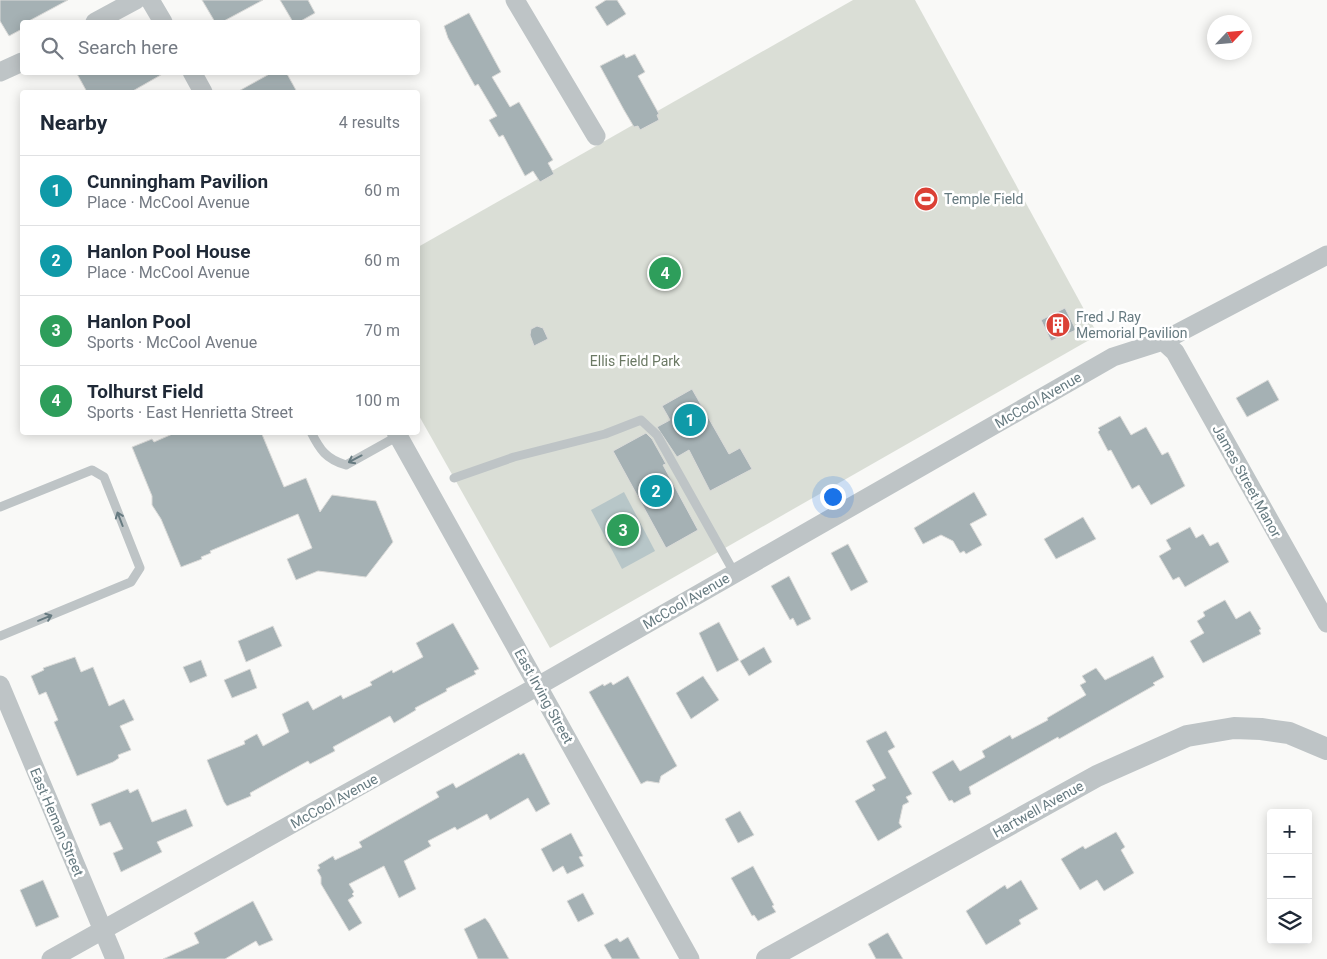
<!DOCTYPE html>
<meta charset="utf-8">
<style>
:root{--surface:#fff;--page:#f6f6f7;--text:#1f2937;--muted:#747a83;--line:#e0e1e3;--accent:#db4035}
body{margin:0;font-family:Roboto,sans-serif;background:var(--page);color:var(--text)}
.controls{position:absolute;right:15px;bottom:15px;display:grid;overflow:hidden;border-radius:5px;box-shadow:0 2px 12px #0003}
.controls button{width:45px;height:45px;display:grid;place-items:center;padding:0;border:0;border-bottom:1px solid var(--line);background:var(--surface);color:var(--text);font:25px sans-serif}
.compass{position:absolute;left:1207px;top:15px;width:45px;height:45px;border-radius:50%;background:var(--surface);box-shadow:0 2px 12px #0003;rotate:64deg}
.you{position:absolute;left:832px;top:496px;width:18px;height:18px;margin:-12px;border:4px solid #fff;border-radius:50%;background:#1a73e8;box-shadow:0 0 0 8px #1a73e833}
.badge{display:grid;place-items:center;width:32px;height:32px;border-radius:50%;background:var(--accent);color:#fff;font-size:16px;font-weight:700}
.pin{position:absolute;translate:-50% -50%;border:2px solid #fff;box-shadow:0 1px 5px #0006}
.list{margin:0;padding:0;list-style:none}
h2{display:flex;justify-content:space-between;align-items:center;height:65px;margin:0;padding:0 20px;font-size:21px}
h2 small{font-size:16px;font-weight:400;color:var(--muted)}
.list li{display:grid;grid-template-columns:32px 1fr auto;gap:15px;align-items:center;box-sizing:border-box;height:70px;padding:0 20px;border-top:1px solid var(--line)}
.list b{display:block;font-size:19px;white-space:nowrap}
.list p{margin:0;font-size:16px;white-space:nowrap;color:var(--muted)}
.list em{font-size:16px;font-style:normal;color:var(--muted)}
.icon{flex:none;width:28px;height:28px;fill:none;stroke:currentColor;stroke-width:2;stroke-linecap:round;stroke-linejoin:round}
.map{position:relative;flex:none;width:1327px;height:959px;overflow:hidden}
.search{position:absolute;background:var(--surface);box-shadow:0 2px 12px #0003;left:20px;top:20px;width:400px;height:55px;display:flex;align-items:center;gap:12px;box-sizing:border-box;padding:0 18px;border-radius:5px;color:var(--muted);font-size:19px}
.panel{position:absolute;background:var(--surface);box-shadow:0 2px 12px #0003;left:20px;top:90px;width:400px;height:345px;border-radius:5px}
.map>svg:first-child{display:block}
.green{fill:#daded6}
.water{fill:#b7c6c8}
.building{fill:#a5b1b4;stroke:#dbdbd9}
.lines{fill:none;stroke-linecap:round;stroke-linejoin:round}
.service{stroke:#bec4c6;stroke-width:9}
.minor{stroke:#bec4c6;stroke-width:19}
.tertiary{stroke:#bec4c6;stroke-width:22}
.oneway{stroke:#667a80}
.labels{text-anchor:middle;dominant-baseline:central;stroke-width:5;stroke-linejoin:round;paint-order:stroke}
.poi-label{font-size:14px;fill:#667a80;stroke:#fff;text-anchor:start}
.park-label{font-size:14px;fill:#6b7964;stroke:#fff}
.street-label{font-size:14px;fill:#667a80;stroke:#fff}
</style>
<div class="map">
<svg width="1327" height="959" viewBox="0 0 1327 959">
<rect width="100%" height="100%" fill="#f9f9f7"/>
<path class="green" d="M853,0H915L1098,335L550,648L418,414V247Z"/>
<path class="water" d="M624,492L655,551L622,569L591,510Z"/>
<path class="building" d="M0,0H68L27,22H22V29L9,36L0,21Z
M202,0H263L222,22H215Z
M280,0H308L315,13L299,22H293Z
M606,0H617L626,14L607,26L595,7Z
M469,13L501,72L492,77L510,107L519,102L553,160L548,163L554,174L540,182L533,171L525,176L503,135L499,137L489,120L497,116L478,84L475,86L448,38L444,26Z
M624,54L626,58L635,54L645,72L638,76L659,114L657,115L659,120L640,130L638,126L634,127L624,110L600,66Z
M76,72H166L131,92H87Z
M273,72H286L297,92H237Z
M1065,308L1076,330L1051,341L1041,320Z
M537,326L543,328L548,339L534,346L530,335L531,329Z
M1268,380L1279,400L1247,417L1236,398Z
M692,389L729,454L740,448L752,469L710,491L689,450L677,457L657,427L670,420L662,406Z
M1120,416L1131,435L1146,427L1162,455L1168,452L1185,486L1151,505L1139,485L1132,489L1111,450L1108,451L1098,432L1100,430L1098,428Z
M177,432H261L284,487L306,478L320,512L332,495L376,501L393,542L366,577L318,571L296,580L287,559L312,548L298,514L210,551L211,553L201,557L202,559L181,567L161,519L152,505V496L132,447L152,439L154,442Z
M646,433L652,439L666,464L663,465L698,530L666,548L613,451Z
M974,492L987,515L970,524L982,545L966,554L964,551L960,553L953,541L941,535L923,544L914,528Z
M1083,517L1096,539L1056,559L1044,539Z
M1190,527L1196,538L1203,534L1210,546L1218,542L1229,562L1185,587L1179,577L1173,580L1159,556L1171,549L1166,540Z
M848,544L868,582L851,591L831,553Z
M789,576L811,619L797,626L793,618L790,620L771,586Z
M1225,600L1236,619L1250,611L1261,629L1259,630L1261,634L1203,663L1190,641L1204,633L1197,621L1205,616L1203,612Z
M719,622L739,660L717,672L699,633Z
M453,623L479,669L474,671L476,674L446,689L447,691L415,708L416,710L394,723L390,716L333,747L335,751L310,764L308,761L250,793L251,796L227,806L224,802L207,760L245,744L244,741L257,734L263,746L289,732L282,714L308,701L313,710L341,695L343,699L372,685L370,682L392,670L393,673L423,657L416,643Z
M273,626L282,646L246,662L238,641Z
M764,647L772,662L749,676L740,661Z
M1153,656L1164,677L1153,683L1155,685L1059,739L1058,737L969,787L971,794L954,803L952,800L949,801L932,772L953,760L960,771L985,757L982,751L1010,735L1012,739L1048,720L1047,718L1086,695L1080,685L1086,682L1082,676L1096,668L1105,680Z
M75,657L81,672L93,667L109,706L124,699L134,720L120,726L131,750L118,755L119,758L113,762L77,776L54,722L58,720L46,692L39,695L31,676L44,670L43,668Z
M201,660L207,676L190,683L183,667Z
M250,669L257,688L232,698L224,680Z
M628,676L677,766L661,776L659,783L647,781L641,784L589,692L603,684L604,686L611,682L613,685Z
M703,676L719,700L691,719L676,693Z
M886,731L895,747L888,751L912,794L906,797L909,802L903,805L899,823L902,827L878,841L855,801L875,790L872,785L886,778L866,741Z
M519,753L520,755L524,753L550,804L536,812L528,798L490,820L487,814L457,830L455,827L428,841L431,846L404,861L416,889L399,898L384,866L349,884L354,892L352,894L354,896L348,900L362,923L349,931L321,884V877L317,870L320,868L318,865L333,856L335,860L362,847L359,842L439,797L436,792L453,783L456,788Z
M128,789L130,793L138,789L152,822L186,809L193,826L157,842L162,852L121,872L113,853L123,849L110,822L100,826L91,804Z
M740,811L754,835L738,843L725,819Z
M1116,832L1125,847L1121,850L1134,873L1104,891L1097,880L1080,890L1061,859L1083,846L1085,849Z
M571,833L583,856L579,857L584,866L567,874L563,866L553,872L541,849Z
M753,866L774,905L772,906L776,912L758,921L754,915L752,916L731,878Z
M43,880L59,917L36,927L20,890Z
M1021,880L1038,909L1019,920L1021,924L986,945L966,911L1005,885L1007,889Z
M583,893L594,914L578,922L567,901Z
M253,901L273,940L259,946L256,941L225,959H163L199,943L194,933Z
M485,918L489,923L509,959H478L464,929Z
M887,933H888L903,959H876L868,944Z
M628,937L640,959H612L604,945L617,938L620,942Z"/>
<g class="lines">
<path class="service" d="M311,432C320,450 326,459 346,465L398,436
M454,478L514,457L605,434L641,420L657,435L735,574
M0,507L92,470L104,477L140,568L131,582L0,636"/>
<path class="minor" d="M150,0L163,22
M515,0L596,136
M95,22L136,0
M0,72L22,62
M192,72L203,92
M1163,341L1175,352L1327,623
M396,432L690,959
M0,685L115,959
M51,959L538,686L1113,357L1163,341L1327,255"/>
<path class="tertiary" d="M767,959L1097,776L1187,736L1234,728L1261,729L1289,733L1327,749"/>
</g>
<defs><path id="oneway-shaft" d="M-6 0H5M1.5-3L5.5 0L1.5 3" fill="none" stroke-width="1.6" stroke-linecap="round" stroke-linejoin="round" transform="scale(1.25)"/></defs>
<g class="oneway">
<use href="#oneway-shaft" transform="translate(355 459) rotate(152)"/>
<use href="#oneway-shaft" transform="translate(120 519) rotate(-111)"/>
<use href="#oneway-shaft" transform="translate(45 618) rotate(-22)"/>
</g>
<defs>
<symbol id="stadium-disc" viewBox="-11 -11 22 22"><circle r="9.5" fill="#db4035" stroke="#fff"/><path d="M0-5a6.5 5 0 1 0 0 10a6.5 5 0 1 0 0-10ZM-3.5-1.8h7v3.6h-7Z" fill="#fff"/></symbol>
<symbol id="building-disc" viewBox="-11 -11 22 22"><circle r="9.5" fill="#db4035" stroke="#fff"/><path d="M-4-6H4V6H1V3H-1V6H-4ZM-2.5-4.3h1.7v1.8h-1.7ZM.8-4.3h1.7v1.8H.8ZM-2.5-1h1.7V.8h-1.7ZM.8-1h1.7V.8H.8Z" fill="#fff"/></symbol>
</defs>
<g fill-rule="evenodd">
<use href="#stadium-disc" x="912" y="185" width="28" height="28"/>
<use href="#building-disc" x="1044" y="311" width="28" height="28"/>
</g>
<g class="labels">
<g class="poi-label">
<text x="944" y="199">Temple Field</text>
<text x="1076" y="317">Fred J Ray<tspan x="1076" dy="16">Memorial Pavilion</tspan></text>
</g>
<g class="park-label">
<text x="635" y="361">Ellis Field Park</text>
</g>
<g class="street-label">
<text transform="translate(1038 400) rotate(-30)">McCool Avenue</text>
<text transform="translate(1247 481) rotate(61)">James Street Manor</text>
<text transform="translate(686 601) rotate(-30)">McCool Avenue</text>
<text transform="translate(544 696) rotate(61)">East Irving Street</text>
<text transform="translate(334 801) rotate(-29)">McCool Avenue</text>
<text transform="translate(1038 809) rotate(-29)">Hartwell Avenue</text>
<text transform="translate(57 822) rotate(67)">East Heman Street</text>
</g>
</g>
</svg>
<div class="controls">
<button>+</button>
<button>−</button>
<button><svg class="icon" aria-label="layers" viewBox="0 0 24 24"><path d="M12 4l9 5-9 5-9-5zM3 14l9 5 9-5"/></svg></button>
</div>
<svg class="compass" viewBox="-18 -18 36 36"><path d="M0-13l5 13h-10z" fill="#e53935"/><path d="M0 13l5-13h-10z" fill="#747a83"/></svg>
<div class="you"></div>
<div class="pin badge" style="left:690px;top:420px;background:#0f9aa8">1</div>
<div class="pin badge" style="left:656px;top:491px;background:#0f9aa8">2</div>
<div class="pin badge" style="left:623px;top:530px;background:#2e9e5b">3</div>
<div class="pin badge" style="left:665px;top:273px;background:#2e9e5b">4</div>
<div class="search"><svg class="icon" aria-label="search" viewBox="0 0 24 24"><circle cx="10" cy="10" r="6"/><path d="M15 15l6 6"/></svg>Search here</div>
<section class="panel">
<h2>Nearby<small>4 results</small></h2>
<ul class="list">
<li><span class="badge" style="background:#0f9aa8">1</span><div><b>Cunningham Pavilion</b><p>Place · McCool Avenue</p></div><em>60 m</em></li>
<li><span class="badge" style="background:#0f9aa8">2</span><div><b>Hanlon Pool House</b><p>Place · McCool Avenue</p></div><em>60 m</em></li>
<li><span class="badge" style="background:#2e9e5b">3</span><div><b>Hanlon Pool</b><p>Sports · McCool Avenue</p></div><em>70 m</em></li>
<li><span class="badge" style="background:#2e9e5b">4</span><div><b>Tolhurst Field</b><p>Sports · East Henrietta Street</p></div><em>100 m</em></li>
</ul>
</section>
</div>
